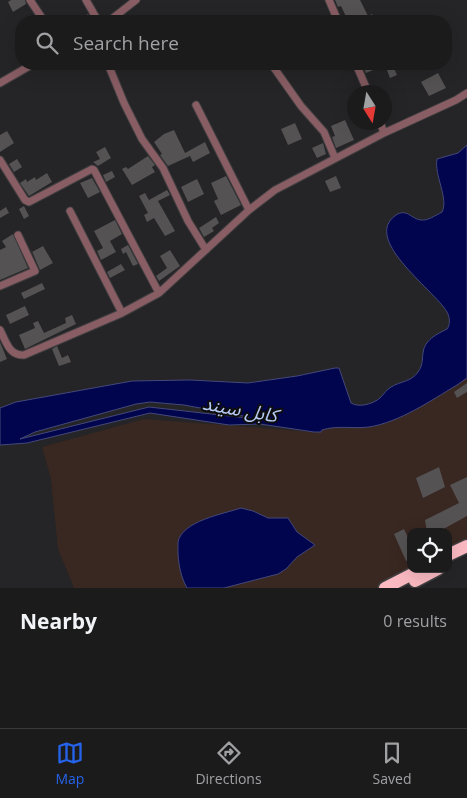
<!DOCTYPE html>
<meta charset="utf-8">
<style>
:root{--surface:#1c1b1c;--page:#292829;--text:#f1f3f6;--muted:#a0a1a3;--line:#3a393b;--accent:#2563eb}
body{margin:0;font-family:"Open Sans","Noto Sans Arabic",sans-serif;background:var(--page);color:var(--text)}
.controls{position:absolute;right:15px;bottom:15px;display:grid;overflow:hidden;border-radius:10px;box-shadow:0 5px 20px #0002}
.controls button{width:45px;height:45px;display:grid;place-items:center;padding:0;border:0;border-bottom:1px solid var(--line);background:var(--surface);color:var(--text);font:25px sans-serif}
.compass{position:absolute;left:347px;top:85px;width:45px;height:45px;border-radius:50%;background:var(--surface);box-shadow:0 5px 20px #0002;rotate:169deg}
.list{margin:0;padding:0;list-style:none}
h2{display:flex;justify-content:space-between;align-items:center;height:65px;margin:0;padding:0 20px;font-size:21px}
h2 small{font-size:16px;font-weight:400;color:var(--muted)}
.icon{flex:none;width:28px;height:28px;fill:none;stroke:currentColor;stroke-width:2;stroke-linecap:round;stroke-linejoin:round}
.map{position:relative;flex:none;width:467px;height:588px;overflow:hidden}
.search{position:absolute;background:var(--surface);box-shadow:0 5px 20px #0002;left:15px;right:15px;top:15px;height:55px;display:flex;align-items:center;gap:12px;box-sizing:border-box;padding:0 18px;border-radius:20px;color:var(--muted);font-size:19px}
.sheet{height:140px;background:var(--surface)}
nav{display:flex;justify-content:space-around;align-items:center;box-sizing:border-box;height:70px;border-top:1px solid var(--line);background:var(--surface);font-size:14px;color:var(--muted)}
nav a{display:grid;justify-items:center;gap:2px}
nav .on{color:var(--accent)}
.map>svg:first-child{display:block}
.industrial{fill:#392721}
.water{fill:#00054d;stroke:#44487b;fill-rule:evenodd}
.building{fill:#555253}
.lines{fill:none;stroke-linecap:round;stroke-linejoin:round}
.street-casing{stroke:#403f41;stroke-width:9}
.highway-casing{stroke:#403f41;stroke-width:15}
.street{stroke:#885d63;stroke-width:7}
.highway{stroke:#fbbac2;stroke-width:12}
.labels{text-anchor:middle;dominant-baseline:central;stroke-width:4;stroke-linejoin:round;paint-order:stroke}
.water-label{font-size:19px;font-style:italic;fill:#b5caf3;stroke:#0e0d0e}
</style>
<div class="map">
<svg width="467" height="588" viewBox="0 0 467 588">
<rect width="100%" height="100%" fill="#252426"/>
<path class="industrial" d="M467,378V546L448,555V532H411V569L385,588H74L58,549L51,479L42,447L144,419L314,432L331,427H371L391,421L423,404Z"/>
<path class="water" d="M467,145V378L457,385C430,401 400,422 369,427C353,429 337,425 322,430L321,432H314L260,424L229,425L150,413L27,443L0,445V408L16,402L132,381L190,380L248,383L297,376L335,368H339L351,403C359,408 373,404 380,398C384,394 387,389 391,387C401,381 411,382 418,372C423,365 422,360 423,353C424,340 437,334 447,329C450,325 450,319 448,314C439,293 360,240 396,215C407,208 411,219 421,220C428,221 436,215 442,212C449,199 434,175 437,159L458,153ZM150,402L184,405L249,417L247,418L149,407L20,439L35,432L136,404Z
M241,508L253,511L268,518H288L297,532L315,545L297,557L286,569L278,574L224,588H187C181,577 179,567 178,554C178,551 178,546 178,542C182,521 223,514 241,508Z"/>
<path class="building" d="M11,0H25L26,4L13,12L8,2Z
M335,0H360L368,16L372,14L375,21H348L341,6L338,7Z
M88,14L90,19L86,21H76Z
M179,64H197L182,70Z
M362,64H392L397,75L390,78L385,65L366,73Z
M438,73L446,88L429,96L421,82Z
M345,120L354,140L336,148L332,137L335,136L331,126Z
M295,123L302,139L288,145L281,129Z
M174,130L185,153L205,142L210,153L193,162L190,156L168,166L160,155L162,154L154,142L164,134Z
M7,131L14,143L0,152V135Z
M323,143L326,154L317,158L312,148Z
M105,147L111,158L98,166L93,162L100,159L96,152Z
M148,156L155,165L152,167L155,172L132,185L122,169L126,167L128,169Z
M17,159L22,167L14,172L9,164Z
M112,171L115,177L106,182L103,175Z
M47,173L52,182L29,196L20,183L26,179L27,182L35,177L36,180Z
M226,176L241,205L221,215L214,201L218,199L211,183Z
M336,176L341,188L330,192L325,181Z
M92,178L100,192L88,198L80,183Z
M197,179L204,194L188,202L181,187Z
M167,190L170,195L158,201L175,231L165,236L154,218L147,222L144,215L148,213L139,196L145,193L149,200Z
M24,206L29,216L24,219L19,209Z
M6,207L9,213L0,218V211Z
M216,217L219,223L212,228L214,231L204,237L199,228Z
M115,220L122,234L110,241L116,252L101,260L97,251L103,248L94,231Z
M13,234L28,268L0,280V250L6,247L2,241Z
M128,245L138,264L133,266L126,252L123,254L121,249Z
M43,246L53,263L40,270L31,249L32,252Z
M170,250L180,266L159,281L156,276L167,268L160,256Z
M121,264L125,270L110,278L107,272Z
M42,283L45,289L24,299L21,293Z
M25,306L29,315L10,324L6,315Z
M72,315L76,324L25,349L19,335L35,328L33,323L38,321L44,333L66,323L65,318Z
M0,342L7,359L0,362Z
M57,346L62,358L68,355L71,362L59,366L52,349Z
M467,383V392L457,398L454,392Z
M439,467L445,487L423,498L416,478Z
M467,477V516L438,532H427L425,520L459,503L450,485Z
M404,529L411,544V559L406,561L394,534Z"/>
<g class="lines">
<defs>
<path id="street" d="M30,0L44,21
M86,0L98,21
M329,0L338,21
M109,21L136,0
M108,64L124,103L142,139L163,168L188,221L206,250
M356,64L368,92
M272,65L301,106L324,132L335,158
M0,83L33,64
M196,105L249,210
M380,122L384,133
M0,160L25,200L29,202L92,169L94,170L159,293
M70,211L122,313
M0,286L35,271L18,235
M0,330C6,341 9,356 24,355L122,313L159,293L249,210L275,190L384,133L456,100L467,93"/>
<path id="highway" d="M448,555L467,546
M415,581L438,569
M385,588L422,569"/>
</defs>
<use href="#street" class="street-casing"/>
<use href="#highway" class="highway-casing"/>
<use href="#street" class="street"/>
<use href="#highway" class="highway"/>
</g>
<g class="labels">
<g class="water-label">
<text transform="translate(240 409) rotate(10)">کابل سيند</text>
</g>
</g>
</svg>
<div class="controls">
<button><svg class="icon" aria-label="locate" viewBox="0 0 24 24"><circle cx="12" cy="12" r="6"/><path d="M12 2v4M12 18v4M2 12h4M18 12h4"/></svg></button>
</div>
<svg class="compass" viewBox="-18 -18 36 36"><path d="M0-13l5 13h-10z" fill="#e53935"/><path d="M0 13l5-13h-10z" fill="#a0a1a3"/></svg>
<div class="search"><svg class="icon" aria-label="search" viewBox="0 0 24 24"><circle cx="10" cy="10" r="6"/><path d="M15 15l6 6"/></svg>Search here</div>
</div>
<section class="sheet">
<h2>Nearby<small>0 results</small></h2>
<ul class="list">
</ul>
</section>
<nav>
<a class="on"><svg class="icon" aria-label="map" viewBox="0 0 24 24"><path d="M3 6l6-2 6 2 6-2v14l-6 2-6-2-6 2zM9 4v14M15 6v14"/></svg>Map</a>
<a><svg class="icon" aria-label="directions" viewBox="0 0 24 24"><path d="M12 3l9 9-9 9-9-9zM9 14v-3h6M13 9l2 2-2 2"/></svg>Directions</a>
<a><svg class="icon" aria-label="saved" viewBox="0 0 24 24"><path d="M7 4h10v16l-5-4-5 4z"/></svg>Saved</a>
</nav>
